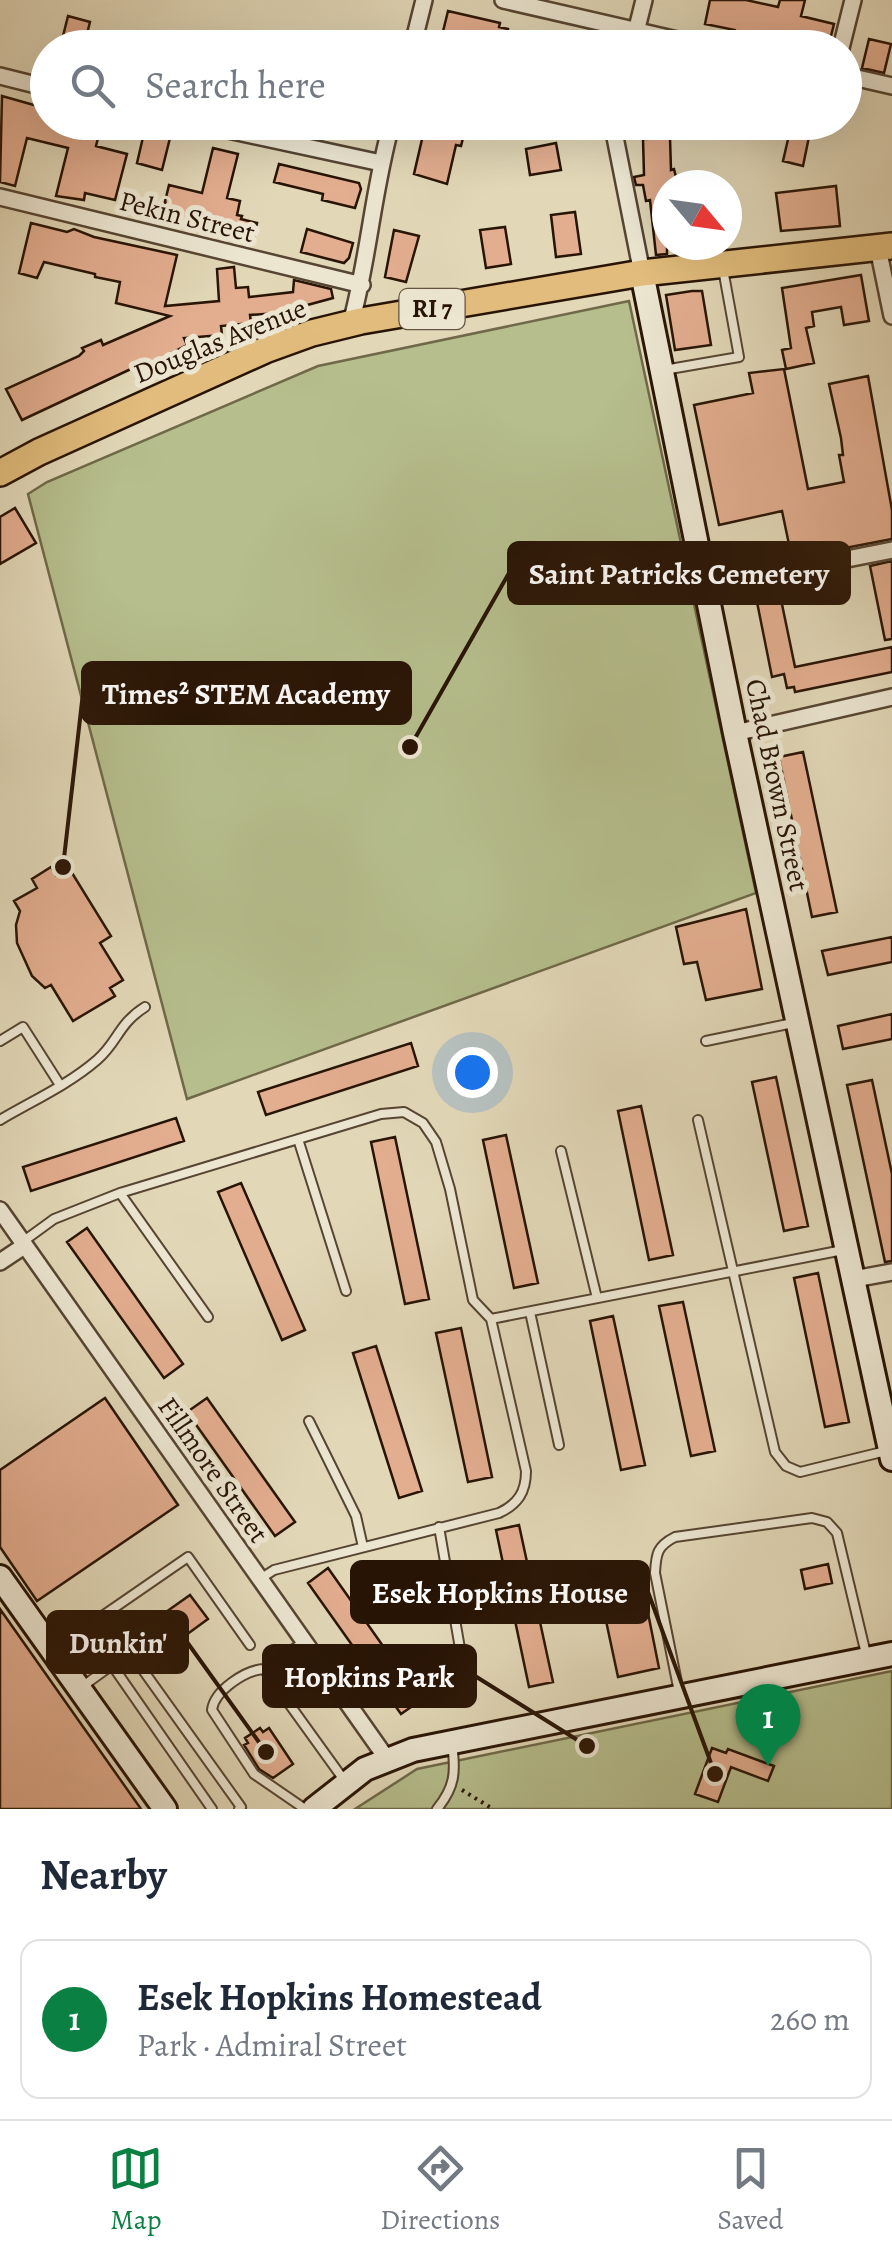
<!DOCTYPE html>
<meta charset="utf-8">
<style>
:root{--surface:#fff;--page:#f2f2f3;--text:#1f2937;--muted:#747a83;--line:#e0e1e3;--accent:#0b8043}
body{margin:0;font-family:Alegreya,serif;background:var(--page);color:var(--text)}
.compass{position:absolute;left:652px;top:170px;width:90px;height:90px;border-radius:50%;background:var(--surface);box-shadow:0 10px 40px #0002;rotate:119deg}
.you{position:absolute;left:472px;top:1072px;width:35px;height:35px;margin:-25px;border:8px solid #fff;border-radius:50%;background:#1a73e8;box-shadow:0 0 0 15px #1a73e833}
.badge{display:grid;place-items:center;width:65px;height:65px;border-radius:50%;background:var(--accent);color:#fff;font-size:32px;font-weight:700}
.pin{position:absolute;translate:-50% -82px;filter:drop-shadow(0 2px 5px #0008)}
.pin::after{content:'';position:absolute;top:52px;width:35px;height:30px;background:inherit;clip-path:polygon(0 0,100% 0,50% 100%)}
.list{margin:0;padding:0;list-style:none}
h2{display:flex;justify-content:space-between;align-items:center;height:130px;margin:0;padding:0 40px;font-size:42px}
h2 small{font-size:32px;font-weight:400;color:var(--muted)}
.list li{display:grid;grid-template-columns:65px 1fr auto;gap:30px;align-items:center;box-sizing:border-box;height:160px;margin:0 20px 20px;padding:0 20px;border:2px solid var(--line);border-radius:20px}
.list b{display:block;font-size:38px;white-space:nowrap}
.list p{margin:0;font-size:32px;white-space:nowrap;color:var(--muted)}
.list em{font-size:32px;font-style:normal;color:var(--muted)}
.icon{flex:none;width:55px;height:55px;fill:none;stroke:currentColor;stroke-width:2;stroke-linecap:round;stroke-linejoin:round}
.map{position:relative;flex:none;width:892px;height:1809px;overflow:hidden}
.search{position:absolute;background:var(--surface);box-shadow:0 10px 40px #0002;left:30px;right:30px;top:30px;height:110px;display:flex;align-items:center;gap:25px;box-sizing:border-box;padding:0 35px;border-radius:55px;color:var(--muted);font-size:38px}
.sheet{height:310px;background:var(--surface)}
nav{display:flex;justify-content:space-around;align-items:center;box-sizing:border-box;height:140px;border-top:2px solid var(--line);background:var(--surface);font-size:28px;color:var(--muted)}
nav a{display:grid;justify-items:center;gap:5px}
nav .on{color:var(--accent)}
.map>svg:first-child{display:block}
.green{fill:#b6be8d;stroke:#6f6949;stroke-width:2.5}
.building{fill:#e3ae90;stroke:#281405;stroke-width:2.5}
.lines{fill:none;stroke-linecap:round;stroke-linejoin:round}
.lane-casing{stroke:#564532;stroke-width:12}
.street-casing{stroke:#564532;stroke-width:20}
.secondary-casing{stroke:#281405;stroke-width:28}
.primary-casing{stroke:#281405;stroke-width:30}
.path{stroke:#281405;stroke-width:4;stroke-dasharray:2.5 5;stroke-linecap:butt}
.lane{stroke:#ece6d1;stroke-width:8}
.street{stroke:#ece6d1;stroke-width:15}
.secondary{stroke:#ece6d1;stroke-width:22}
.primary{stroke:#e1bc7c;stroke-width:25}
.labels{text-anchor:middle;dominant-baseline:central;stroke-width:10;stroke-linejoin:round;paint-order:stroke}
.shield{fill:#ece6d1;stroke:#635342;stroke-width:2.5}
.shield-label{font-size:25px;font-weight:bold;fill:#281405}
.street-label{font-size:28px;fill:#281405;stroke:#ece6d1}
.leader{fill:none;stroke:#281405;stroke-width:4}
.callout-dot{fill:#281405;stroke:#ece6d1;stroke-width:4}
.callout{fill:#281405;stroke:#281405;stroke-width:4}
.callout-label{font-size:30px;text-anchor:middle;font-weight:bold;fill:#fff}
</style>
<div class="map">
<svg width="892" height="1809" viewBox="0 0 892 1809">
<rect width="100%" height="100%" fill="#e2d8b8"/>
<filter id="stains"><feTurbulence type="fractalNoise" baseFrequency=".002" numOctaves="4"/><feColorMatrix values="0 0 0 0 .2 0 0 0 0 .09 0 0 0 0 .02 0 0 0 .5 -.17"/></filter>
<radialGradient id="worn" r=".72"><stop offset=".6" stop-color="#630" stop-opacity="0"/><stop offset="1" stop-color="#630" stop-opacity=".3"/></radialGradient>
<path class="green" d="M629,301L756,893L187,1099L28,494L47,482L318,366Z
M892,1671V1809H355L417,1769Z"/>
<path class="building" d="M710,0H746L778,7L780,0H805L801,16L834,24L828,48H794L746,32L739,39L735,30L705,24Z
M448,11L500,23L499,27L508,29L504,48H454L440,44Z
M68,16L90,22L87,34L121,42L120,48H60Z
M869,39L891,44L884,73L862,68Z
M2,96L48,109V122H102L96,146L127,154L115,200L85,193L84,200L56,196L68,148L27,138L15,186L0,182Z
M426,122H467L461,146L456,145L447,184L414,174Z
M792,122H812L803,166L783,161Z
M151,128L167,132L166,137L170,138L162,170L137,163L144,133Z
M670,138L671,170L674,169L678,185H667V254L656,255L650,200L646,201L643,185H636L634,177L644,175L643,139Z
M556,143L561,170L530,175L526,149Z
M213,148L238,154L227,198L240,201L237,215L242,216L241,219L257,223L253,241L161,218L169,185L202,193Z
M279,164L359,183L361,189L355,208L322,200L323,194L274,182Z
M836,186L840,226L781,231L776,193Z
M575,212L581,254L556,257L551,215Z
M31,223L67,232L74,229L94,237L177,255L165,306L219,301L217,269L234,267L236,288L248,287L249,297L293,292L294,280L331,289L333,298L278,313L250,315L251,323L221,326L222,335L184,338L187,345L137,370L133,368L22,420L6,389L79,356L84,351L82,348L101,340L103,345L170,316L116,303L120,282L95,277V274L44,262L37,278L19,273Z
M505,227L511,264L486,268L480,230Z
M307,229L353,243L349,258L344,263L301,252Z
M394,230L419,236L406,282L385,277Z
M861,275L869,321L844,325L841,307L812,312L814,326L806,328L814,363L786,369L782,350L791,348L782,288Z
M692,291H702L711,345L675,350L666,295Z
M784,369L808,489L844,482L839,455H843L841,438L829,384L868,376L892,510V539L835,550L823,556L821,543L790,549L782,511L719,525L694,405L753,393L749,373Z
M15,508L36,543L0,564V517Z
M892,561V639L885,640L870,566Z
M778,585L795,667L892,647V672L795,692L794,687L787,688L784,674L772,677L755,592Z
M803,752L837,912L812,917L779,757Z
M51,867L56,875L69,868L111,936L100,943L123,980L110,988L115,996L73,1021L51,985L45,988L32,976L17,943L16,925L20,911L14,901L37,888L32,879Z
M746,909L762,989L706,1000L697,962L684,964L676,927Z
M892,937V962L828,975L822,951Z
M892,1014V1039L843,1049L838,1026Z
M411,1043L418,1066L266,1115L258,1092Z
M776,1077L808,1226L784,1231L752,1082Z
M872,1080L892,1174V1261L885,1262L847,1085Z
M641,1106L673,1255L649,1260L618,1111Z
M176,1118L184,1141L31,1191L23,1167Z
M506,1135L538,1283L514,1288L483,1140Z
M395,1137L429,1299L405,1304L371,1142Z
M241,1183L305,1330L282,1340L218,1192Z
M87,1228L183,1364L164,1378L67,1242Z
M818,1273L849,1422L825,1427L794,1278Z
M683,1302L715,1451L691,1456L659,1306Z
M613,1316L645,1465L621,1470L590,1321Z
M461,1328L492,1477L468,1482L436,1333Z
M376,1346L422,1491L399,1498L353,1353Z
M105,1398L178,1505L37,1601L0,1547V1470Z
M207,1398L295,1522L275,1536L187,1412Z
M519,1525L553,1682L529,1687L496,1530Z
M828,1564L832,1583L805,1589L801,1570Z
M328,1568L421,1700L401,1714L308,1583Z
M641,1578L659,1668L618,1677L599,1588Z
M190,1595L208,1619L160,1654L142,1629Z
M0,1609L141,1809H0Z
M260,1728L263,1732L269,1728L293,1764L273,1778L259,1769L244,1745L248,1743L245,1738Z
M712,1748L726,1753L728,1749L774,1766L768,1781L731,1767L718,1802L695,1794Z"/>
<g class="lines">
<defs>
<path id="lane" d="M664,370L739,357L723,269
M0,1041L23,1027L60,1085
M706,1041L793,1023
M0,1120C32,1101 68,1085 97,1060C118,1042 118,1024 145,1007
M698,1120L775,1452L786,1466L800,1472L886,1451
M298,1139L346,1291
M561,1151L597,1298
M120,1193L208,1317
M21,1243L54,1219L120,1193L381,1114L404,1112L423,1123L436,1142L450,1189L473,1300L491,1319L526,1471C526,1492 518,1504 499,1513L274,1570L260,1579
M530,1312L559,1445
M491,1319L843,1250
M309,1421L356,1516L363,1547
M439,1527L462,1660
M304,1642L264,1669L344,1780
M56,1648L188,1557L250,1645
M112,1665L212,1809
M264,1669C245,1670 214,1691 212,1710L254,1774L305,1809
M83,1686L130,1652L241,1807L239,1809
M679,1692L655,1573C656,1554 657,1546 675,1537L812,1518L827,1522L837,1533L866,1654
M437,1809C455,1787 456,1772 452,1744"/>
<path id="street" d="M503,0L712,48
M412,48L424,0
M632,48L644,0
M841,48L853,0
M844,75L892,86
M0,76L48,88
M191,122L381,163
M612,122L642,273
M0,197L362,285
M878,248L892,316
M351,323C369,257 373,188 392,122
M706,589L812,566L814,577L838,573L837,561L892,550
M735,733L892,697
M0,1210L387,1759
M0,1262L24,1246
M854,1279L892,1272"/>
<path id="secondary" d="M642,273L735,733L892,1459
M0,1577L165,1809
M314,1809L365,1769L413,1750L892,1654"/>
<path id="primary" d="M0,473L39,452L265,350L312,333L361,321L642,273L892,246"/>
</defs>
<use href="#lane" class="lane-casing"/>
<use href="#street" class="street-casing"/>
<use href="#secondary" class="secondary-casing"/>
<use href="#primary" class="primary-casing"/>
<path class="path" d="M462,1790L493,1809"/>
<use href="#lane" class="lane"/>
<use href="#street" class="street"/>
<use href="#secondary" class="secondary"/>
<use href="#primary" class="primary"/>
</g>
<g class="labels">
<rect class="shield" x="399.5" y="289" width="65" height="40" rx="8"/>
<g class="shield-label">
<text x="432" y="309">RI 7</text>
</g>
<g class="street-label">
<text transform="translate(187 217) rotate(14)">Pekin Street</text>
<text transform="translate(220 341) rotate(-22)">Douglas Avenue</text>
<text transform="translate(777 785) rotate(78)">Chad Brown Street</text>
<text transform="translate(213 1470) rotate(55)">Fillmore Street</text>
</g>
</g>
<path class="leader" d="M410 747L509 573M63 867L83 693M715 1774L648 1592M266 1752L187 1642M587 1746L475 1676"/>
<g class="callout-dot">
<circle cx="410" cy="747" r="10"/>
<circle cx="63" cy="867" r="10"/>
<circle cx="715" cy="1774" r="10"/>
<circle cx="266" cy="1752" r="10"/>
<circle cx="587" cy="1746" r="10"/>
</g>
<g class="callout">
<rect x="509" y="543" width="340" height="60" rx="10"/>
<rect x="83" y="663" width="327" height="60" rx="10"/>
<rect x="352" y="1562" width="296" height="60" rx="10"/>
<rect x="48" y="1612" width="139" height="60" rx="10"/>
<rect x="264" y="1646" width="211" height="60" rx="10"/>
</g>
<g class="callout-label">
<text x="679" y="584">Saint Patricks Cemetery</text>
<text x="246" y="704">Times² STEM Academy</text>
<text x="500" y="1603">Esek Hopkins House</text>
<text x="118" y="1653">Dunkin'</text>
<text x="369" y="1687">Hopkins Park</text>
</g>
<rect width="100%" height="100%" filter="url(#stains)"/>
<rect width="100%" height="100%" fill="url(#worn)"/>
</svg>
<svg class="compass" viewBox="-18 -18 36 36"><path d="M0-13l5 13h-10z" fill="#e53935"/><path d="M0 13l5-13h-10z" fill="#747a83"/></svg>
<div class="you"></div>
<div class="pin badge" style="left:768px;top:1766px">1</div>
<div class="search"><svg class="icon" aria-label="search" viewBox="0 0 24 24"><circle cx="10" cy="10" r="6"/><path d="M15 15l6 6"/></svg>Search here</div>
</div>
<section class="sheet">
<h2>Nearby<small></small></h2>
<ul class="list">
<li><span class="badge">1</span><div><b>Esek Hopkins Homestead</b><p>Park · Admiral Street</p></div><em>260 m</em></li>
</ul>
</section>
<nav>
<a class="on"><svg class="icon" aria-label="map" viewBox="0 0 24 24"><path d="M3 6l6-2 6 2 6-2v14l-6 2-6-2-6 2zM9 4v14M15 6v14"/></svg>Map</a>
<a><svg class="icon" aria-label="directions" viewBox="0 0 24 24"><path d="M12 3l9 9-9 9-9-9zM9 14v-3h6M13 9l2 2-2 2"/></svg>Directions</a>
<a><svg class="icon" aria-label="saved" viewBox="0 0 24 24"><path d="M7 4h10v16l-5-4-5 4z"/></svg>Saved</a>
</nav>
